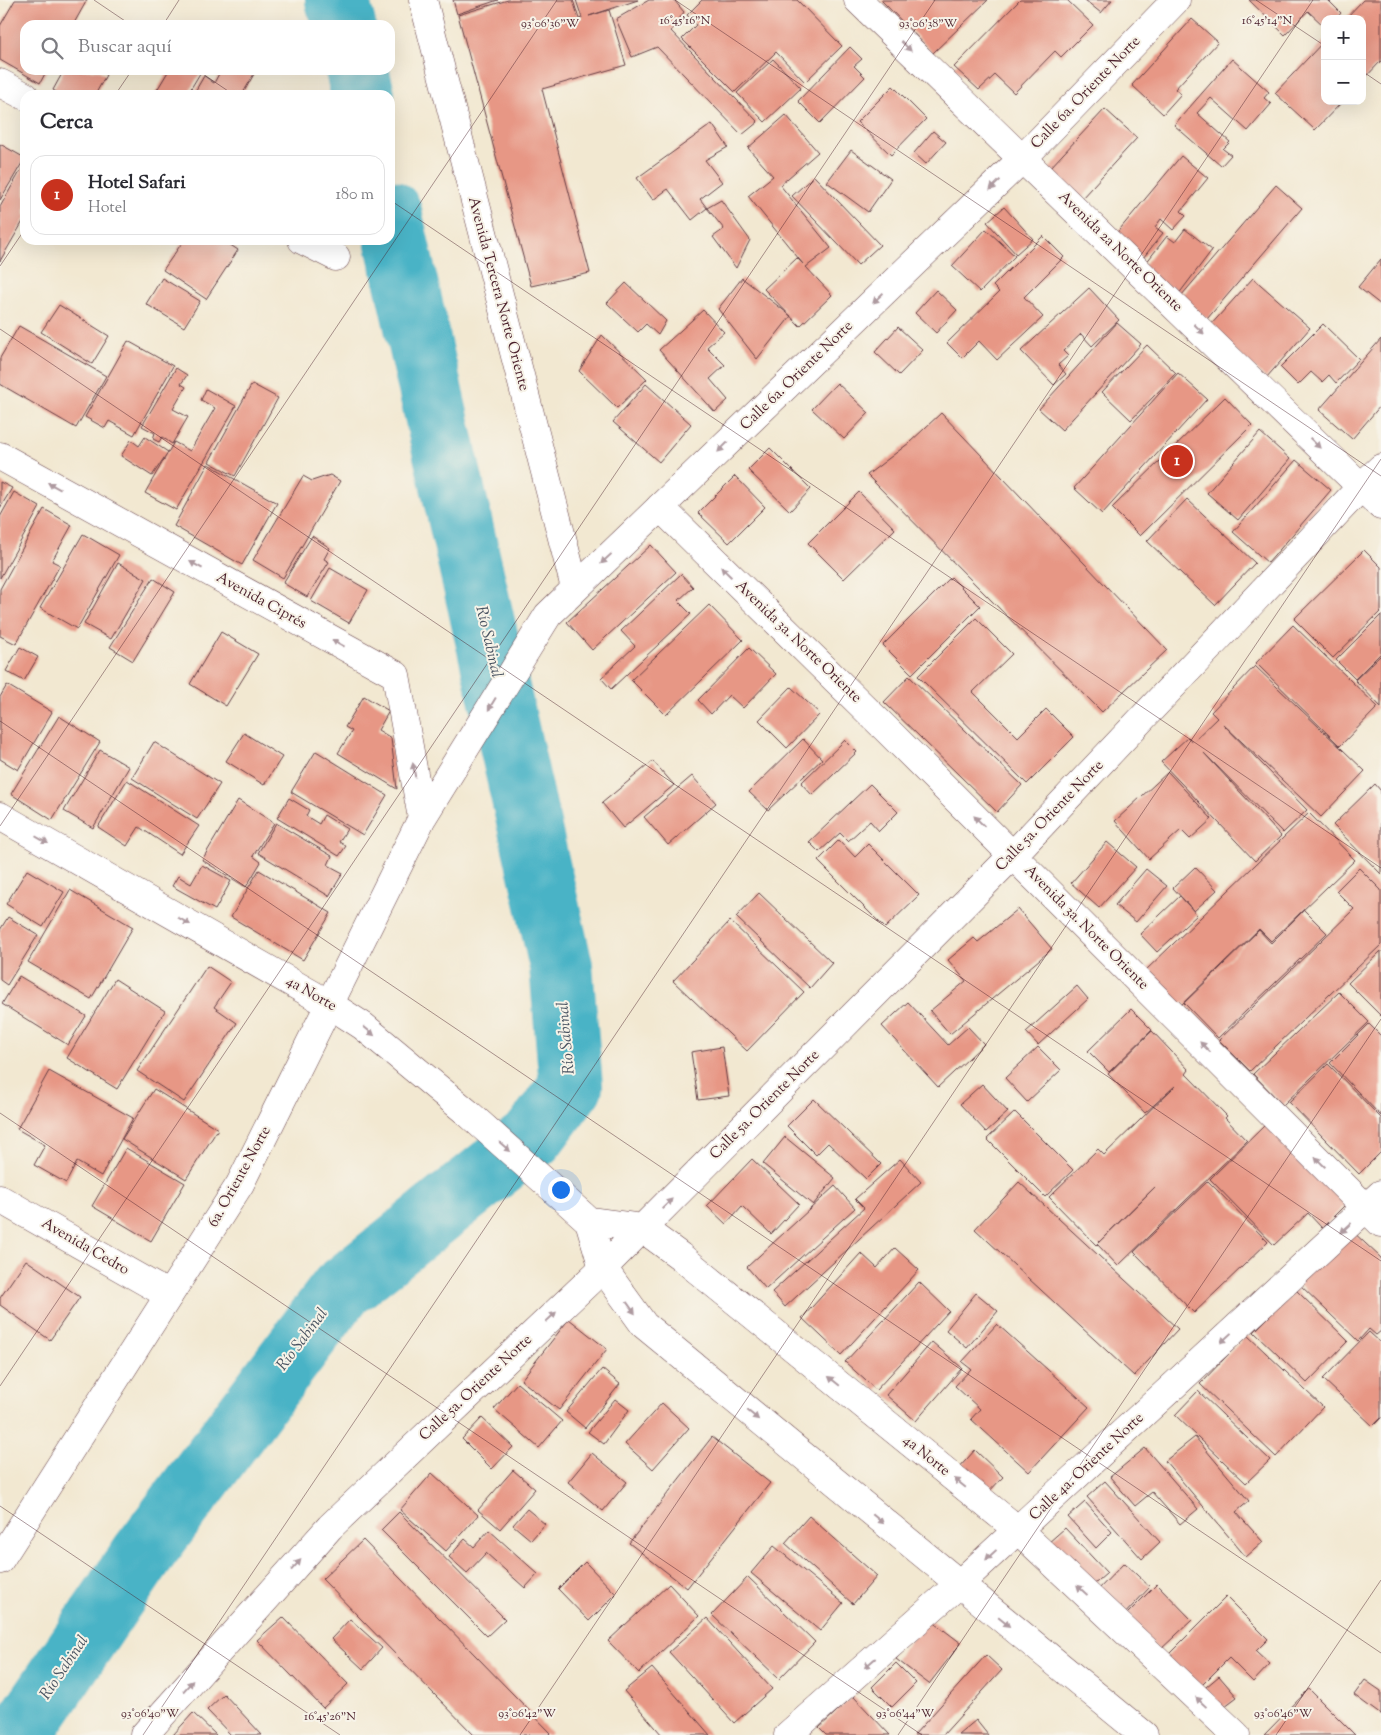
<!DOCTYPE html>
<html lang="es">
<meta charset="utf-8">
<style>
:root{--surface:#fff;--page:#f7f7f7;--text:#2b2b33;--muted:#7c7c81;--line:#e1e1e2;--accent:#c8321e}
body{margin:0;font-family:"Sorts Mill Goudy",serif;background:var(--page);color:var(--text)}
.controls{position:absolute;right:15px;top:15px;display:grid;overflow:hidden;border-radius:10px;box-shadow:0 5px 20px #0002}
.controls button{width:45px;height:45px;display:grid;place-items:center;padding:0;border:0;border-bottom:1px solid var(--line);background:var(--surface);color:var(--text);font:25px sans-serif}
.you{position:absolute;left:560px;top:1189px;width:18px;height:18px;margin:-12px;border:4px solid #fff;border-radius:50%;background:#1a73e8;box-shadow:0 0 0 8px #1a73e833}
.badge{display:grid;place-items:center;width:32px;height:32px;border-radius:50%;background:var(--accent);color:#fff;font-size:16px;font-weight:700}
.pin{position:absolute;translate:-50% -50%;border:2px solid #fff;box-shadow:0 1px 5px #0006}
.list{margin:0;padding:0;list-style:none}
h2{display:flex;justify-content:space-between;align-items:center;height:65px;margin:0;padding:0 20px;font-size:21px}
h2 small{font-size:16px;font-weight:400;color:var(--muted)}
.list li{display:grid;grid-template-columns:32px 1fr auto;gap:15px;align-items:center;box-sizing:border-box;height:80px;margin:0 10px 10px;padding:0 10px;border:1px solid var(--line);border-radius:15px}
.list b{display:block;font-size:19px;white-space:nowrap}
.list p{margin:0;font-size:16px;white-space:nowrap;color:var(--muted)}
.list em{font-size:16px;font-style:normal;color:var(--muted)}
.icon{flex:none;width:28px;height:28px;fill:none;stroke:currentColor;stroke-width:2;stroke-linecap:round;stroke-linejoin:round}
.map{position:relative;flex:none;width:1381px;height:1735px;overflow:hidden}
.search{position:absolute;background:var(--surface);box-shadow:0 5px 20px #0002;left:20px;top:20px;width:375px;height:55px;display:flex;align-items:center;gap:12px;box-sizing:border-box;padding:0 18px;border-radius:15px;color:var(--muted);font-size:19px}
.panel{position:absolute;background:var(--surface);box-shadow:0 5px 20px #0002;left:20px;top:90px;width:375px;height:155px;border-radius:15px}
.map>svg:first-child{display:block}
.lines{fill:none;stroke-linecap:round;stroke-linejoin:round}
.river{stroke:#48b3c6;stroke-width:64}
.building{fill:#e79785}
.street-casing{stroke:#633d44;stroke-width:29}
.secondary-casing{stroke:#633d44;stroke-width:29}
.street{stroke:#fff;stroke-width:28}
.secondary{stroke:#fff;stroke-width:28}
.oneway{fill:#ae9aa0}
.ticks{fill:none;stroke:#4a1f2b;stroke-width:1;stroke-opacity:0.45}
.labels{text-anchor:middle;dominant-baseline:central;stroke-width:4;stroke-linejoin:round;paint-order:stroke}
.street-label{font-size:15px;fill:#4a1f2b;stroke:#f7f3e8}
.water-label{font-size:16px;font-style:italic;fill:#495361;stroke:#f7f3e8}
.ticks-label{font-size:12px;text-anchor:middle;fill:#4a1f2b;stroke:#f7f3e8;stroke-width:4;stroke-linejoin:round;paint-order:stroke}
</style>
<div class="map">
<svg width="1381" height="1735" viewBox="0 0 1381 1735">
<rect width="100%" height="100%" fill="#f7f3e8"/>
<filter id="ink" filterUnits="userSpaceOnUse"><feTurbulence type="fractalNoise" baseFrequency=".02" numOctaves="2"/><feDisplacementMap in="SourceGraphic" scale="10" xChannelSelector="R" yChannelSelector="G"/><feConvolveMatrix kernelMatrix="1 2 1 2 8 2 1 2 1" color-interpolation-filters="sRGB"/></filter>
<filter id="wash" filterUnits="userSpaceOnUse"><feTurbulence type="fractalNoise" baseFrequency=".0096" numOctaves="4" result="noise"/><feDisplacementMap in="SourceGraphic" scale="20" xChannelSelector="R" yChannelSelector="G"/><feGaussianBlur stdDeviation="1.12" result="paint"/><feColorMatrix in="noise" values="0 0 0 0 0 0 0 0 0 0 0 0 0 0 0 0 0 1.4 0 .05"/><feComposite in="paint" operator="in"/></filter>
<g filter="url(#wash)">
<rect width="100%" height="100%" fill="#f2e8d1"/>
<g class="lines">
<path class="river" d="M337,0L344,25
M357,70L363,95
M20,1735L142,1555L341,1290L533,1137L571,1086L561,966L390,212"/>
</g>
<g id="blocks">
<path class="building" d="M15,0H87L73,25H25V70H47L40,83L0,60V26Z
M453,0H498L457,14Z
M508,0H573L579,19L582,18L576,0H638L589,16L609,10L626,65L542,89L590,273L531,286L458,15Z
M649,0H674L684,12L671,31L758,122L742,135L657,47L632,57L616,19Z
M702,0H797L842,46L805,82L776,52L735,92L682,39L696,25L687,15Z
M881,0H988L933,53Z
M1020,0H1067L1093,25L1061,57L1055,51L1014,93L995,75L979,90L954,67Z
M1085,0H1112L1101,13Z
M1249,0H1328L1341,13L1336,19H1325V27L1308,11L1285,35Z
M1363,0H1381V61L1362,81V19H1345Z
M1192,19L1218,42L1175,89L1181,94L1163,114L1132,85Z
M1325,40V101H1343L1315,130L1275,93Z
M850,47L862,59L854,66L865,77L820,123L798,101Z
M773,59L801,88L765,122L737,93Z
M1232,59L1269,92L1264,98L1271,104L1248,131L1211,98L1197,113L1230,142L1223,149L1231,155L1221,166L1174,125Z
M64,70H98L106,75L95,95H61L53,90Z
M169,70H202L187,95H154Z
M221,70H246L254,74L242,95H193L204,76L214,83Z
M893,86L926,119L891,155L857,122Z
M1105,109L1137,138L1081,199L1049,169Z
M786,115L818,152L780,185L831,248L806,267L832,295L800,326L764,289L797,258L803,264L748,196L773,176L748,148Z
M712,124L728,147L705,160L722,182L700,199L707,208L692,220L668,189L653,200L637,178Z
M933,131L946,142L926,164L914,153Z
M0,144L25,158L0,200Z
M851,150L891,179L868,212L827,182Z
M1181,156L1208,178L1181,211L1186,216L1173,230L1161,219L1155,227L1163,233L1143,258L1115,235Z
M25,163V218L0,261V207Z
M814,176L880,245L858,265L792,196Z
M1276,185L1302,208L1207,319L1181,296Z
M721,200L750,240L736,268L713,237L724,229L707,208Z
M1004,207L1033,239L1016,254L987,222Z
M986,229L1015,256L980,292L952,266Z
M1185,229L1212,250L1178,295L1142,268L1167,236L1175,242Z
M1043,236L1064,257L1024,297L1043,317L997,360L979,341L962,358L947,343L999,292L993,286Z
M184,240H223L238,250L206,299L163,270Z
M1381,259V305L1358,287Z
M162,278L200,301L184,327L146,304Z
M742,278L791,316L757,359L718,309Z
M1253,278L1310,328L1266,378L1208,328Z
M626,283L666,321L658,335L646,324L638,332L607,303Z
M1089,288L1119,320L1092,346L1081,334L1063,351L1068,356L1058,365L1066,374L1054,385L1021,351Z
M936,290L957,310L936,333L915,313Z
M59,305L109,336L92,364L41,332Z
M703,310L724,332L707,347L725,365L710,379L728,400L715,412L659,350Z
M1117,323L1141,344L1062,430L1039,409Z
M1323,324L1359,359L1336,383L1329,375L1322,382L1311,372L1298,385L1280,367Z
M19,326L106,376L76,428L0,384V358Z
M898,327L923,350L899,375L875,352Z
M602,335L647,379L617,408L579,371Z
M1381,339V405L1352,439L1319,410Z
M128,341L173,366L134,435L109,421L105,428L85,417Z
M1147,345L1176,373L1131,420L1102,392Z
M176,368L187,375L181,384L186,387L173,409L188,417L172,444L162,437L159,442L153,439L155,433L142,426Z
M1178,373L1207,399L1102,514L1074,488Z
M837,383L869,413L844,439L812,409Z
M252,384L278,398L235,476L209,462Z
M646,384L691,424L659,462L613,422Z
M206,389L236,406L176,510L145,493L174,442L190,451L215,408L201,400Z
M1225,397L1252,425L1140,536L1112,508Z
M941,413L1167,650L1102,712L867,475L909,443Z
M1260,432L1290,459L1238,520L1207,493Z
M145,437L168,452L152,476L121,456L131,440L139,446Z
M770,448L811,489L790,511L748,470Z
M1296,460L1331,490L1268,563L1233,532Z
M208,464L277,503L242,565L174,526Z
M330,475L340,481L283,578L253,560L303,476L312,481Z
M735,476L765,507L729,543L698,513Z
M0,482L12,488L0,508Z
M14,492L40,507L0,578V517Z
M859,492L895,529L844,579L808,543Z
M1187,499L1255,563L1215,605L1147,541Z
M44,509L72,525L52,561L60,565L16,644L0,636V589Z
M83,534L119,555L77,629L40,608Z
M312,536L330,548L324,559L329,562L307,597L283,583Z
M651,545L676,572L592,650L567,622Z
M1364,550L1381,567V611L1333,658L1294,619Z
M118,563L146,579L111,639L84,624Z
M330,568L368,590L349,623L311,601Z
M681,574L693,587L678,601L691,614L611,689L601,678L635,646L621,631Z
M951,577L980,606L912,674L883,645Z
M153,578L175,592L133,661L110,647Z
M709,605L743,640L666,715L631,680Z
M1381,615V653L1355,679L1336,660Z
M976,618L1012,654L973,692L1018,737L1046,709L1074,737L1027,784L918,676Z
M1293,625L1378,707L1340,746L1256,663Z
M221,632L258,654L226,706L190,684Z
M20,647L38,657L24,681L6,671Z
M749,648L776,674L743,708L729,695L711,714L698,700Z
M1381,655V707L1355,680Z
M1255,666L1365,771L1321,817L1223,724L1307,810L1283,833L1204,753L1281,836L1255,861L1161,762L1188,737L1192,742L1217,718L1211,712Z
M909,676L1022,785L997,812L884,702Z
M7,685L52,712L18,770L0,759V697Z
M791,687L820,714L787,748L759,720Z
M364,696L389,711L378,730L391,738L397,789L338,753L352,731L345,727Z
M59,716L100,742L52,820L11,794Z
M244,733L282,757L264,785L226,761Z
M803,739L822,759L768,810L749,792Z
M845,740L857,752L812,795L801,783Z
M154,742L220,784L197,819L132,778Z
M100,750L129,767L93,828L64,811Z
M316,751L387,795L363,835L291,792Z
M653,761L674,785L623,828L602,803Z
M1168,772L1212,819L1190,839L1181,830L1149,859L1115,821Z
M692,776L716,803L668,845L644,817Z
M127,780L199,826L180,854L139,827L127,846L98,827Z
M870,784L898,812L879,831L870,821L848,841L840,833L819,852L809,842Z
M1375,784L1381,791V874L1333,825Z
M289,798L309,810L306,816L319,824L324,815L347,829L339,842L346,846L339,856L277,818Z
M238,800L274,823L253,856L261,862L246,887L202,860Z
M1309,813L1355,860L1271,941L1259,929L1179,1007L1145,971Z
M276,823L332,856L328,865L343,873L329,896L258,853Z
M839,840L855,857L868,844L919,895L885,928L818,861Z
M1107,842L1136,867L1099,908L1071,883Z
M202,865L231,881L215,910L172,886L178,876L191,884Z
M1195,867L1217,890L1194,911L1173,888Z
M1359,868L1381,890V945L1250,1071L1219,1040L1354,909L1336,891Z
M1146,869L1167,886L1136,922L1115,905Z
M27,870L64,892L43,927L6,904Z
M259,870L331,913L303,960L231,917Z
M70,890L133,927L91,999L28,962Z
M759,893L832,963L810,988L736,917Z
M1180,896L1197,915L1157,952L1140,934Z
M1018,909L1052,949L950,1034L930,1011L966,981L948,960L974,938L978,942Z
M1304,910L1327,933L1218,1038L1184,1003L1259,930L1271,943Z
M8,917L38,935L7,985L0,980V930Z
M730,921L804,992L747,1051L673,981Z
M1381,951V1016L1348,983Z
M207,966L231,982L214,1007L237,1023L184,1102L137,1071Z
M19,976L86,1016L68,1045L2,1004Z
M115,979L165,1011L117,1089L67,1058Z
M1077,986L1088,999L1038,1045L1026,1032Z
M1339,992L1369,1022L1283,1105L1253,1074Z
M908,1002L948,1045L968,1027L984,1044L938,1087L882,1026Z
M1131,1009L1152,1030L1109,1072L1088,1051Z
M1369,1024L1381,1036V1116L1330,1063Z
M1152,1031L1189,1070L1186,1074L1227,1116L1225,1118L1247,1141L1118,1266L1097,1244L1155,1187L1096,1245L1049,1197L1098,1149L1104,1155L1175,1086L1145,1113L1108,1074Z
M722,1047L729,1096L698,1100L691,1052Z
M1038,1047L1061,1070L1027,1102L1005,1078Z
M1328,1064L1381,1118V1152L1359,1174L1289,1102Z
M49,1071L133,1118L101,1176L77,1162L66,1183L34,1165L45,1145L17,1129Z
M982,1084L1008,1112L986,1132L960,1104Z
M154,1089L218,1129L186,1179L122,1139Z
M814,1099L881,1164L866,1179L828,1143L816,1155L787,1126Z
M1015,1112L1073,1170L1045,1197L987,1139Z
M1267,1123L1346,1204L1322,1228L1308,1213L1274,1245L1210,1179Z
M785,1137L835,1178L813,1205L763,1164Z
M126,1148L185,1183L151,1241L92,1206Z
M752,1159L799,1204L771,1234L742,1206L726,1224L707,1206Z
M900,1159L921,1182L785,1307L772,1292L864,1208L855,1199Z
M1208,1181L1268,1242L1194,1313L1134,1252Z
M1019,1182L1178,1329L1134,1376L975,1229Z
M835,1186L855,1208L766,1289L747,1267Z
M1350,1229L1381,1258V1331L1376,1335L1369,1329L1358,1341L1298,1283Z
M895,1248L919,1270L841,1355L802,1318L861,1253L877,1268Z
M26,1260L80,1297L50,1340L0,1305V1298Z
M919,1282L949,1311L876,1390L845,1362Z
M1296,1290L1348,1341L1307,1383L1254,1332Z
M976,1293L998,1311L967,1348L946,1330Z
M569,1319L607,1349L559,1410L521,1380Z
M997,1324L1089,1407L1029,1472L971,1419L980,1409L955,1386L971,1369L962,1362Z
M1369,1332L1381,1343V1418L1373,1426L1323,1379Z
M1247,1335L1323,1407L1276,1457L1200,1384Z
M932,1342L962,1368L916,1421L886,1395Z
M602,1369L620,1384L585,1428L566,1412Z
M517,1383L562,1421L539,1448L494,1409Z
M1198,1391L1270,1460L1246,1483L1175,1415Z
M615,1399L629,1410L604,1444L588,1432Z
M662,1403L689,1428L653,1469L625,1444Z
M482,1418L513,1447L492,1469L462,1439Z
M712,1437L770,1483L687,1588L629,1543Z
M1195,1437L1249,1501L1236,1512L1263,1542L1246,1557L1165,1461Z
M1145,1448L1198,1509L1180,1524L1152,1492L1135,1506L1110,1477Z
M975,1450L1003,1477L985,1496L957,1470Z
M592,1453L627,1482L603,1511L568,1482Z
M513,1470L535,1489L500,1529L478,1510Z
M432,1473L478,1515L446,1551L400,1510Z
M1105,1481L1160,1542L1142,1559L1087,1497Z
M1085,1502L1112,1532L1096,1548L1068,1517Z
M527,1509L545,1524L531,1540L513,1525Z
M399,1512L505,1619L487,1636L381,1530Z
M809,1516L877,1576L853,1604L785,1543Z
M1065,1528L1107,1573L1090,1588L1048,1543Z
M489,1530L538,1574L525,1588L486,1553L467,1573L449,1557L465,1539L474,1547Z
M363,1540L551,1733L549,1735H474L322,1579Z
M774,1546L843,1603L820,1631L751,1573Z
M585,1562L616,1594L589,1621L558,1589Z
M1124,1563L1150,1587L1121,1618L1095,1593Z
M748,1577L815,1642L779,1679L712,1615Z
M669,1584L699,1616L639,1673L608,1641Z
M1157,1584L1192,1620L1159,1651L1125,1616Z
M1226,1597L1268,1639L1256,1651L1270,1664L1253,1682L1229,1658L1198,1689L1166,1657Z
M283,1617L348,1684L323,1708L257,1640Z
M707,1618L772,1689L734,1723L669,1652Z
M928,1618L961,1643L929,1684L896,1659Z
M350,1619L382,1648L363,1669L331,1639Z
M986,1655L1002,1670L943,1735H914Z
M896,1663L916,1683L892,1707L872,1687Z
M652,1668L710,1735H662L624,1691Z
M1219,1676L1237,1697L1217,1712L1200,1692Z
M1365,1680L1381,1691V1715L1354,1695Z
M1309,1689L1355,1735H1264Z
M224,1694L262,1735H231L207,1710Z
M853,1696L890,1735H826L819,1728Z
M193,1713L216,1735H173Z
M976,1720L988,1735H958Z"/>
</g>
</g>
<g filter="url(#ink)">
<use href="#blocks" fill-opacity="0" stroke="#633d44" stroke-width="1"/>
<g class="lines">
<defs>
<path id="street" d="M423,0L575,588
M858,0L1381,506
M0,83L25,96
M302,240L336,257
M660,507L887,730L1381,1223
M0,816L329,1004L363,1026L469,1114L589,1221L603,1268L644,1325L1144,1735
M0,1199L169,1295
M589,1221L642,1228L680,1256L1018,1530L1236,1735
M144,1735L330,1527L603,1268L1013,855L1361,487L1381,468
M788,1735L958,1585L1381,1194"/>
<path id="secondary" d="M0,456L396,675L422,818
M0,1560L240,1184L422,818L548,615L1023,158L1176,0"/>
</defs>
<use href="#street" class="street-casing"/>
<use href="#secondary" class="secondary-casing"/>
<use href="#street" class="street"/>
<use href="#secondary" class="secondary"/>
</g>
<defs><path id="oneway-solid" d="M-6-.8H1V-3.2L6.5 0L1 3.2V.8H-6Z" transform="scale(1.25)"/></defs>
<g class="oneway">
<use href="#oneway-solid" transform="translate(906 46) rotate(44)"/>
<use href="#oneway-solid" transform="translate(995 185) rotate(136)"/>
<use href="#oneway-solid" transform="translate(878 298) rotate(136)"/>
<use href="#oneway-solid" transform="translate(1199 329) rotate(44)"/>
<use href="#oneway-solid" transform="translate(1315 443) rotate(44)"/>
<use href="#oneway-solid" transform="translate(723 447) rotate(136)"/>
<use href="#oneway-solid" transform="translate(54 486) rotate(-151)"/>
<use href="#oneway-solid" transform="translate(606 559) rotate(137)"/>
<use href="#oneway-solid" transform="translate(196 565) rotate(-151)"/>
<use href="#oneway-solid" transform="translate(726 572) rotate(-136)"/>
<use href="#oneway-solid" transform="translate(338 643) rotate(-151)"/>
<use href="#oneway-solid" transform="translate(492 704) rotate(121)"/>
<use href="#oneway-solid" transform="translate(414 770) rotate(-100)"/>
<use href="#oneway-solid" transform="translate(979 821) rotate(-135)"/>
<use href="#oneway-solid" transform="translate(42 840) rotate(30)"/>
<use href="#oneway-solid" transform="translate(184 921) rotate(30)"/>
<use href="#oneway-solid" transform="translate(369 1031) rotate(40)"/>
<use href="#oneway-solid" transform="translate(1205 1047) rotate(-135)"/>
<use href="#oneway-solid" transform="translate(505 1147) rotate(41)"/>
<use href="#oneway-solid" transform="translate(1320 1162) rotate(-135)"/>
<use href="#oneway-solid" transform="translate(667 1204) rotate(-45)"/>
<use href="#oneway-solid" transform="translate(1346 1228) rotate(137)"/>
<use href="#oneway-solid" transform="translate(631 1308) rotate(54)"/>
<use href="#oneway-solid" transform="translate(551 1317) rotate(-43)"/>
<use href="#oneway-solid" transform="translate(1226 1338) rotate(137)"/>
<use href="#oneway-solid" transform="translate(834 1381) rotate(-141)"/>
<use href="#oneway-solid" transform="translate(753 1415) rotate(40)"/>
<use href="#oneway-solid" transform="translate(960 1483) rotate(-141)"/>
<use href="#oneway-solid" transform="translate(878 1519) rotate(40)"/>
<use href="#oneway-solid" transform="translate(991 1555) rotate(137)"/>
<use href="#oneway-solid" transform="translate(296 1565) rotate(-48)"/>
<use href="#oneway-solid" transform="translate(1082 1590) rotate(-137)"/>
<use href="#oneway-solid" transform="translate(1004 1622) rotate(39)"/>
<use href="#oneway-solid" transform="translate(870 1663) rotate(139)"/>
<use href="#oneway-solid" transform="translate(188 1686) rotate(-48)"/>
<use href="#oneway-solid" transform="translate(1201 1702) rotate(-137)"/>
</g>
</g>
<path class="ticks" d="M94,0L131,25M675,0L1381,476M1256,0L1325,46M163,25L179,0M197,70L234,95M1362,71L1381,84M115,95L132,70M390,200L1381,868M0,266L25,229M0,329L1381,1261M0,721L1381,1653M0,826L557,0M0,1113L922,1735M0,1386L935,0M0,1506L340,1735M143,1735L1313,0M520,1735L1381,459M898,1735L1381,1019M1276,1735L1381,1580"/>
<g class="labels">
<g class="street-label">
<text transform="translate(1086 93) rotate(-46)">Calle 6a. Oriente Norte</text>
<text transform="translate(1120 252) rotate(44)">Avenida 2a Norte Oriente</text>
<text transform="translate(498 294) rotate(75)">Avenida Tercera Norte Oriente</text>
<text transform="translate(797 376) rotate(-44)">Calle 6a. Oriente Norte</text>
<text transform="translate(261 601) rotate(29)">Avenida Ciprés</text>
<text transform="translate(798 642) rotate(44)">Avenida 3a. Norte Oriente</text>
<text transform="translate(1050 816) rotate(-46)">Calle 5a. Oriente Norte</text>
<text transform="translate(1086 928) rotate(45)">Avenida 3a. Norte Oriente</text>
<text transform="translate(311 994) rotate(30)">4a Norte</text>
<text transform="translate(765 1105) rotate(-45)">Calle 5a. Oriente Norte</text>
<text transform="translate(240 1177) rotate(-61)">6a. Oriente Norte</text>
<text transform="translate(85 1247) rotate(30)">Avenida Cedro</text>
<text transform="translate(476 1388) rotate(-43)">Calle 5a. Oriente Norte</text>
<text transform="translate(926 1456) rotate(39)">4a Norte</text>
<text transform="translate(1087 1467) rotate(-43)">Calle 4a. Oriente Norte</text>
</g>
<g class="water-label">
<text transform="translate(488 642) rotate(77)">Río Sabinal</text>
<text transform="translate(567 1038) rotate(-95)">Río Sabinal</text>
<text transform="translate(303 1340) rotate(-53)">Río Sabinal</text>
<text transform="translate(65 1668) rotate(-56)">Río Sabinal</text>
</g>
</g>
<g class="ticks-label">
<text x="685" y="24">16°45'16"N</text>
<text x="1267" y="24">16°45'14"N</text>
<text x="550" y="27">93°06'36"W</text>
<text x="928" y="27">93°06'38"W</text>
<text x="150" y="1717">93°06'40"W</text>
<text x="527" y="1717">93°06'42"W</text>
<text x="905" y="1717">93°06'44"W</text>
<text x="1283" y="1717">93°06'46"W</text>
<text x="330" y="1720">16°45'26"N</text>
</g>
</svg>
<div class="controls">
<button>+</button>
<button>−</button>
</div>
<div class="you"></div>
<div class="pin badge" style="left:1177px;top:461px">1</div>
<div class="search"><svg class="icon" aria-label="search" viewBox="0 0 24 24"><circle cx="10" cy="10" r="6"/><path d="M15 15l6 6"/></svg>Buscar aquí</div>
<section class="panel">
<h2>Cerca<small></small></h2>
<ul class="list">
<li><span class="badge">1</span><div><b>Hotel Safari</b><p>Hotel</p></div><em>180 m</em></li>
</ul>
</section>
</div>
